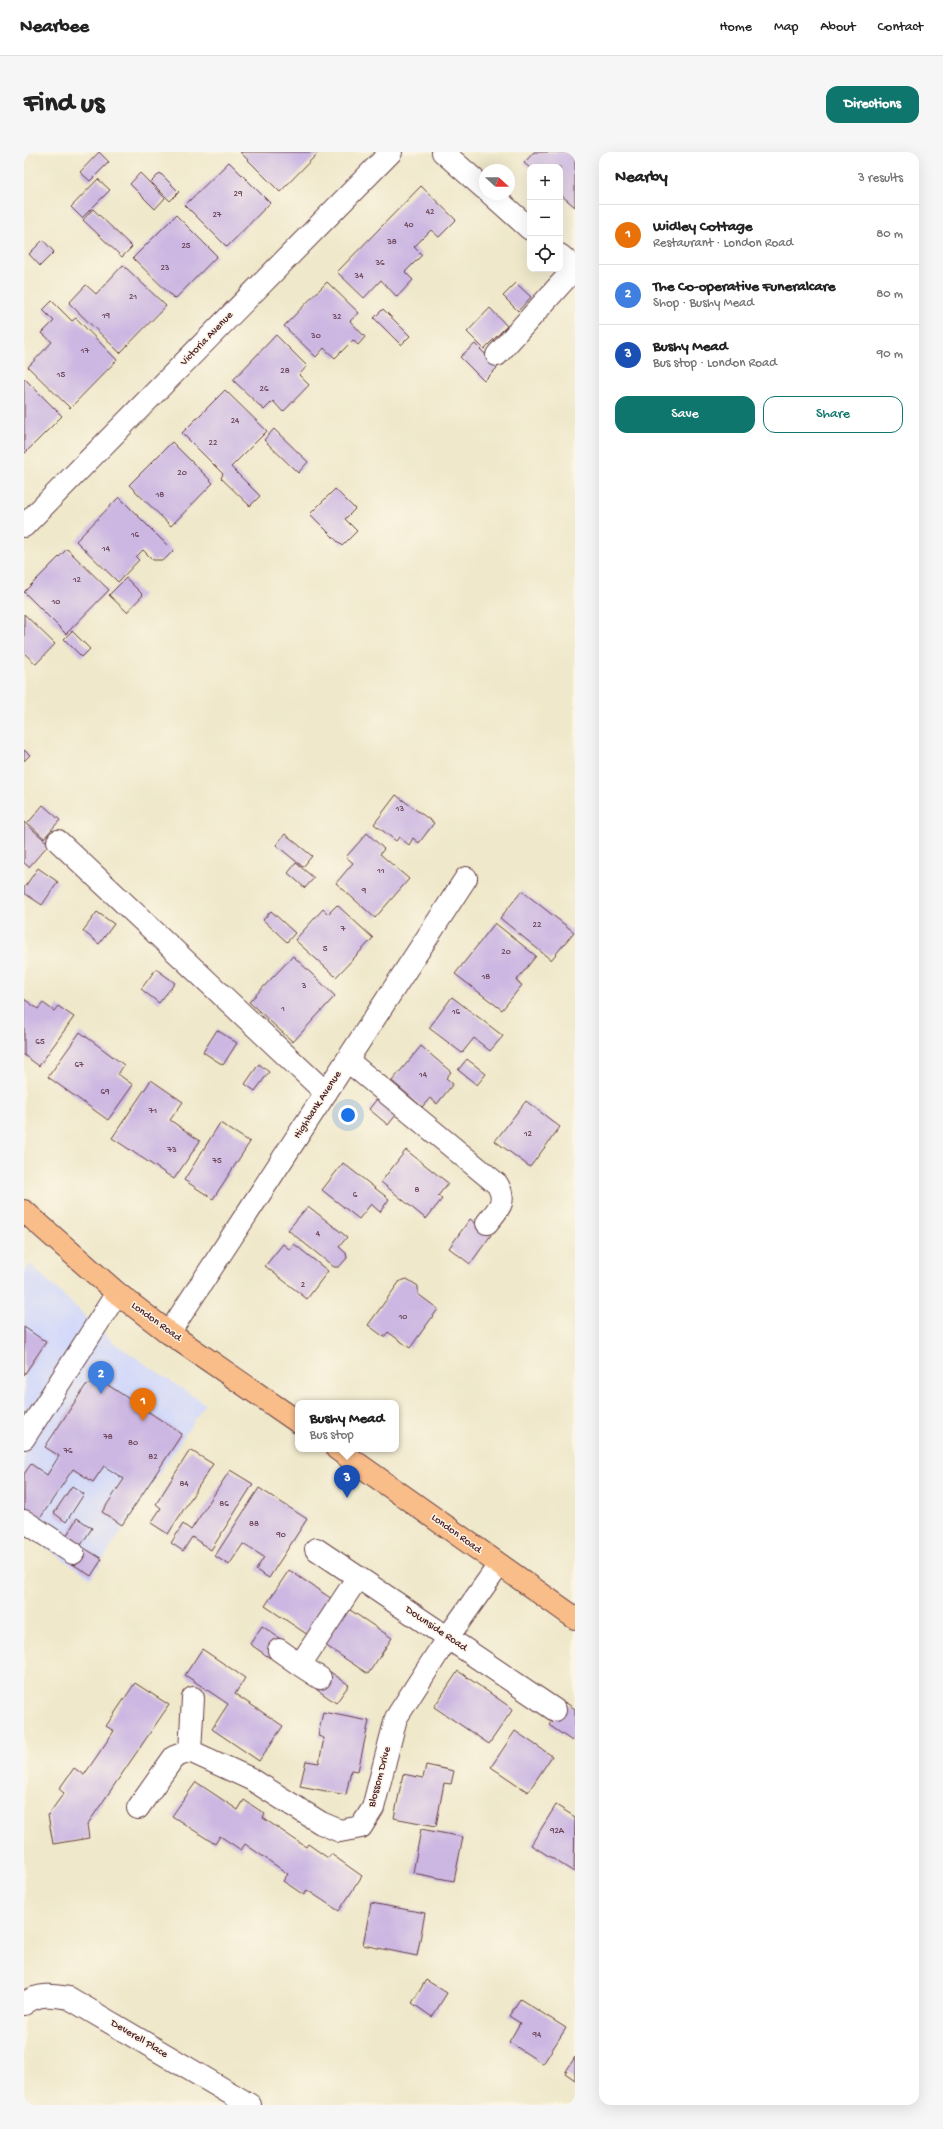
<!DOCTYPE html>
<meta charset="utf-8">
<style>
:root{--surface:#fff;--page:#f6f6f6;--text:#222;--muted:#767676;--line:#e0e0e0;--accent:#0f766e}
body{margin:0;font-family:"Gochi Hand",sans-serif;background:var(--page);color:var(--text)}
.controls{position:absolute;right:12px;top:12px;display:grid;overflow:hidden;border-radius:8px;box-shadow:0 4px 16px #0002}
.controls button{width:36px;height:36px;display:grid;place-items:center;padding:0;border:0;border-bottom:1px solid var(--line);background:var(--surface);color:var(--text);font:20px sans-serif}
.compass{position:absolute;left:455px;top:12px;width:36px;height:36px;border-radius:50%;background:var(--surface);box-shadow:0 4px 16px #0002;rotate:111deg}
.you{position:absolute;left:324px;top:963px;width:14px;height:14px;margin:-10px;border:3px solid #fff;border-radius:50%;background:#1a73e8;box-shadow:0 0 0 6px #1a73e833}
.badge{display:grid;place-items:center;width:26px;height:26px;border-radius:50%;background:var(--accent);color:#fff;font-size:13px;font-weight:700}
.pin{position:absolute;translate:-50% -33px;filter:drop-shadow(0 1px 2px #0008)}
.pin::after{content:'';position:absolute;top:21px;width:14px;height:12px;background:inherit;clip-path:polygon(0 0,100% 0,50% 100%)}
.popup{position:absolute;left:271px;top:1248px;width:104px;height:52px;box-sizing:border-box;display:grid;place-content:center;border-radius:8px;background:var(--surface);filter:drop-shadow(0 1px 3px #0005);font-size:13px;white-space:nowrap;color:var(--muted)}
.popup b{font-size:15px;color:var(--text)}
.popup::after{content:'';position:absolute;left:50%;top:100%;margin-left:-8px;border:8px solid transparent;border-top-color:var(--surface)}
.list{margin:0;padding:0;list-style:none}
h2{display:flex;justify-content:space-between;align-items:center;height:52px;margin:0;padding:0 16px;font-size:17px}
h2 small{font-size:13px;font-weight:400;color:var(--muted)}
.list li{display:grid;grid-template-columns:26px 1fr auto;gap:12px;align-items:center;box-sizing:border-box;height:60px;padding:0 16px;border-top:1px solid var(--line)}
.list b{display:block;font-size:15px;white-space:nowrap}
.list p{margin:0;font-size:13px;white-space:nowrap;color:var(--muted)}
.list em{font-size:13px;font-style:normal;color:var(--muted)}
.actions{display:flex;gap:8px;padding:12px 16px}
.actions a{flex:1;padding:9px 0;border:1px solid var(--accent);border-radius:12px;text-align:center;font-size:14px;color:var(--accent)}
.actions .main{background:var(--accent);color:#fff}
.icon{flex:none;width:22px;height:22px;fill:none;stroke:currentColor;stroke-width:2;stroke-linecap:round;stroke-linejoin:round}
.map{position:relative;flex:none;width:551px;height:1953px;overflow:hidden;border-radius:12px}
header{display:flex;align-items:center;gap:24px;box-sizing:border-box;height:56px;padding:0 20px;background:var(--surface);border-bottom:1px solid var(--line)}
header strong{font-size:19px}
nav{display:flex;gap:22px;margin-inline-start:auto;font-size:14px}
.intro{display:flex;align-items:center;justify-content:space-between;box-sizing:border-box;height:96px;padding:0 24px}
h1{margin:0;font-size:28px}
.button{padding:10px 18px;border-radius:12px;background:var(--accent);color:#fff;font-size:14px;font-weight:700}
main{display:flex;gap:24px;padding:0 24px}
aside{flex:1;background:var(--surface);border-radius:12px;box-shadow:0 4px 16px #0002}
.map>svg:first-child{display:block}
.built{fill:#d3d9f9}
.building{fill:#ccb7e2}
.lines{fill:none;stroke-linecap:round;stroke-linejoin:round}
.minor-casing{stroke:#633d43;stroke-width:24}
.major-casing{stroke:#633d43;stroke-width:24}
.minor{stroke:#fff;stroke-width:22}
.major{stroke:#f9bd89;stroke-width:22}
.labels{text-anchor:middle;dominant-baseline:central;stroke-width:3;stroke-linejoin:round;paint-order:stroke}
.number-label{font-size:9px;fill:#6a4559}
.street-label{font-size:11px;fill:#4a1f2b;stroke:#fcf5e5}
</style>
<header>
<strong>Nearbee</strong>
<nav><a>Home</a><a>Map</a><a>About</a><a>Contact</a></nav>
</header>
<div class="intro"><h1>Find us</h1><a class="button">Directions</a></div>
<main>
<div class="map">
<svg width="551" height="1953" viewBox="0 0 551 1953">
<rect width="100%" height="100%" fill="#fcf5e5"/>
<filter id="ink" filterUnits="userSpaceOnUse"><feTurbulence type="fractalNoise" baseFrequency=".025" numOctaves="2"/><feDisplacementMap in="SourceGraphic" scale="8" xChannelSelector="R" yChannelSelector="G"/><feConvolveMatrix kernelMatrix="1 2 1 2 8 2 1 2 1" color-interpolation-filters="sRGB"/></filter>
<filter id="wash" filterUnits="userSpaceOnUse"><feTurbulence type="fractalNoise" baseFrequency=".012" numOctaves="4" result="noise"/><feDisplacementMap in="SourceGraphic" scale="16" xChannelSelector="R" yChannelSelector="G"/><feGaussianBlur stdDeviation="0.9" result="paint"/><feColorMatrix in="noise" values="0 0 0 0 0 0 0 0 0 0 0 0 0 0 0 0 0 1.4 0 .05"/><feComposite in="paint" operator="in"/></filter>
<g filter="url(#wash)">
<rect width="100%" height="100%" fill="#efe8ca"/>
<path class="built" d="M6,1112L90,1191L181,1252L67,1426L0,1381V1121Z"/>
<g id="blocks">
<path class="building" d="M75,0L85,10L66,29L56,20Z
M216,0H295L256,40Z
M510,0H551V55L536,42V15L506,16L500,11Z
M205,10L246,51L203,95L161,53Z
M116,21L141,46L131,57L106,32Z
M136,21L155,40L146,49L127,30Z
M74,27L86,38L58,66L47,55Z
M397,34L432,68L415,85L407,78L390,95L398,103L381,120L389,128L373,145L357,128L340,146L313,120Z
M69,57L108,95L98,105L59,68Z
M152,63L193,104L151,147L109,106Z
M19,88L30,100L16,114L5,102Z
M99,113L142,154L96,201L45,151L62,133L72,142Z
M303,130L335,161L326,169L341,185L334,193L329,188L311,206L300,196L292,205L260,174Z
M492,131L507,145L494,159L479,144Z
M28,149L48,169L52,166L93,208L46,256L4,215L28,190L18,181L30,169L19,158Z
M466,156L483,174L460,197L443,180Z
M359,157L386,184L377,193L350,166Z
M252,183L283,214L275,223L285,233L259,260L249,249L240,258L209,228Z
M451,192L474,215L460,229L436,205Z
M0,226L38,264L0,302Z
M201,238L243,279L207,315L236,344L226,354L197,326L199,322L158,281Z
M250,277L284,310L274,321L240,288Z
M148,290L189,331L147,374L105,333Z
M311,337L331,357L321,367L333,379L318,394L286,362Z
M95,345L149,399L140,408H129L119,398L112,405L115,408L94,430L52,389Z
M43,397L85,438L42,482L0,440Z
M102,426L119,443L103,460L85,443Z
M0,462L31,492L12,512L0,501Z
M48,479L66,497L58,505L40,487Z
M0,598L6,603L0,609Z
M372,643L410,671L395,691L389,686L385,693L375,685L372,689L350,672Z
M19,653L36,668L20,686L4,671Z
M0,670L25,692L5,715L0,711Z
M343,681L360,697L356,702L385,727L351,766L312,731L329,711L322,705Z
M261,682L288,704L279,715L252,693Z
M272,711L290,726L281,736L264,721Z
M14,716L34,730L18,753L0,741V736Z
M498,739L550,780L527,808L476,766Z
M313,753L349,786L312,825L271,788L299,757L304,762Z
M247,759L271,781L263,790L239,768Z
M73,760L90,772L75,792L59,779Z
M471,771L512,804L492,829L498,833L478,858L431,822Z
M269,804L311,844L269,890L225,850Z
M132,817L151,831L135,851L117,837Z
M428,845L479,884L466,899L450,886L438,901L405,876Z
M0,847L14,857L19,851L30,859L34,854L50,865L15,914L0,903Z
M193,878L213,891L199,913L179,900Z
M56,880L100,913L94,922L109,933L84,968L24,925Z
M397,894L427,920L422,926L429,932L413,952L406,946L398,955L368,929Z
M443,907L462,922L453,933L434,918Z
M235,912L245,920L231,939L221,932Z
M127,928L159,950L146,968L176,989L150,1027L88,986Z
M353,947L372,963L364,973L345,957Z
M502,949L536,975L506,1015L471,989Z
M196,971L226,990L189,1047L160,1028Z
M382,998L424,1031L414,1044L418,1047L402,1067L357,1030Z
M319,1011L365,1047L356,1060L347,1052L335,1067L298,1038Z
M284,1054L323,1085L315,1095L322,1101L323,1106L315,1115H310L264,1078Z
M446,1067L467,1083L446,1112L425,1096Z
M259,1092L266,1098L270,1092L304,1119L283,1147L241,1114Z
M383,1127L394,1134V1142L414,1157L386,1196L364,1180L360,1185L344,1173L376,1129Z
M0,1175L22,1190L0,1223Z
M78,1229L158,1282L98,1373L78,1360L100,1327L80,1314L69,1330L49,1317L15,1368L0,1358V1322L7,1312L23,1323L35,1304L21,1295L62,1233Z
M166,1298L189,1312L144,1382L127,1371L137,1356L132,1352Z
M206,1318L229,1332L187,1398L168,1385L159,1399L147,1391L159,1372L167,1378Z
M48,1334L60,1342L42,1370L30,1361Z
M235,1336L283,1367L245,1426L232,1418L240,1405L219,1392L205,1413L191,1404Z
M53,1366L68,1376L57,1393L43,1383Z
M57,1394L78,1407L67,1424L47,1411Z
M265,1418L311,1449L287,1485L241,1454Z
M323,1456L368,1486L344,1522L298,1491Z
M238,1474L258,1488L246,1506L226,1492Z
M178,1497L221,1526L211,1542L259,1574L235,1609L188,1577L204,1552L161,1523Z
M305,1519L325,1533L312,1551L292,1537Z
M434,1519L489,1557L465,1592L410,1555Z
M111,1531L145,1553L63,1673L65,1686L29,1692L24,1663L40,1641L35,1637L50,1616L60,1623L90,1579L82,1574Z
M541,1550L551,1557V1585L548,1589L525,1573Z
M299,1560L345,1569L334,1619L327,1618L322,1643L276,1634L282,1609L295,1611L300,1586L294,1584Z
M491,1579L528,1604L504,1640L467,1615Z
M402,1613L430,1619L427,1632L420,1631L412,1674L370,1666L379,1622L399,1626Z
M172,1630L214,1658L220,1648L241,1662L239,1666L282,1695L284,1692L304,1706L307,1702L338,1724L315,1759L283,1738L280,1743L259,1729L264,1722L221,1692L217,1698L196,1684L191,1692L148,1664Z
M532,1653L551,1665L550,1720L507,1693Z
M397,1677L439,1685L430,1729L389,1721Z
M347,1751L401,1761L393,1804L339,1793Z
M402,1828L423,1841L408,1865L388,1851Z
M496,1847L542,1876L519,1912L485,1890L496,1871L485,1864Z
M551,1905V1928L541,1921Z"/>
</g>
</g>
<g filter="url(#ink)">
<use href="#blocks" fill-opacity="0" stroke="#633d43" stroke-width="1"/>
<g class="lines">
<defs>
<path id="minor" d="M419,0L461,37
M467,42L506,77
M536,103L551,116
M473,203L551,116
M0,374L367,0
M34,689L302,941
M324,909L473,1032C484,1050 474,1057 463,1071
M145,1181L442,726
M0,1286L93,1141
M0,1369L49,1401
M292,1397L531,1558
M255,1498L276,1513
M296,1526L276,1513L334,1425
M166,1599L169,1546
M114,1656L150,1605L166,1599L227,1627L297,1671L316,1679L337,1675L349,1656L372,1566L424,1485L475,1413
M0,1852C13,1841 30,1843 45,1846L226,1953"/>
<path id="major" d="M0,1059L93,1141L145,1181L274,1270
M313,1297L551,1466"/>
</defs>
<use href="#minor" class="minor-casing"/>
<use href="#major" class="major-casing"/>
<use href="#minor" class="minor"/>
<use href="#major" class="major"/>
</g>
</g>
<g class="labels">
<g class="number-label">
<text x="214" y="42">29</text>
<text x="406" y="60">42</text>
<text x="193" y="63">27</text>
<text x="385" y="73">40</text>
<text x="368" y="90">38</text>
<text x="162" y="94">25</text>
<text x="356" y="111">36</text>
<text x="141" y="116">23</text>
<text x="335" y="124">34</text>
<text x="109" y="145">21</text>
<text x="82" y="164">19</text>
<text x="313" y="165">32</text>
<text x="292" y="184">30</text>
<text x="61" y="199">17</text>
<text x="261" y="219">28</text>
<text x="37" y="223">15</text>
<text x="240" y="237">26</text>
<text x="211" y="269">24</text>
<text x="189" y="291">22</text>
<text x="158" y="321">20</text>
<text x="136" y="343">18</text>
<text x="111" y="383">16</text>
<text x="82" y="397">14</text>
<text x="53" y="428">12</text>
<text x="32" y="450">10</text>
<text x="376" y="657">13</text>
<text x="357" y="719">11</text>
<text x="340" y="739">9</text>
<text x="513" y="773">22</text>
<text x="319" y="777">7</text>
<text x="301" y="797">5</text>
<text x="482" y="800">20</text>
<text x="462" y="825">18</text>
<text x="280" y="834">3</text>
<text x="259" y="857">1</text>
<text x="432" y="860">16</text>
<text x="16" y="890">65</text>
<text x="55" y="913">67</text>
<text x="399" y="923">14</text>
<text x="81" y="940">69</text>
<text x="129" y="959">71</text>
<text x="504" y="982">12</text>
<text x="148" y="998">73</text>
<text x="193" y="1009">75</text>
<text x="393" y="1038">8</text>
<text x="331" y="1043">6</text>
<text x="294" y="1082">4</text>
<text x="279" y="1133">2</text>
<text x="379" y="1165">10</text>
<text x="84" y="1285">78</text>
<text x="109" y="1291">80</text>
<text x="44" y="1299">76</text>
<text x="129" y="1305">82</text>
<text x="160" y="1332">84</text>
<text x="200" y="1352">86</text>
<text x="230" y="1372">88</text>
<text x="257" y="1383">90</text>
<text x="533" y="1679">92A</text>
<text x="513" y="1883">94</text>
</g>
<g class="street-label">
<text transform="translate(183 187) rotate(-46)">Victoria Avenue</text>
<text transform="translate(294 953) rotate(-57)">Highbank Avenue</text>
<text transform="translate(132 1170) rotate(36)">London Road</text>
<text transform="translate(432 1382) rotate(36)">London Road</text>
<text transform="translate(412 1477) rotate(34)">Downside Road</text>
<text transform="translate(356 1625) rotate(-75)">Blossom Drive</text>
<text transform="translate(115 1887) rotate(31)">Deverell Place</text>
</g>
</g>
</svg>
<div class="controls">
<button>+</button>
<button>−</button>
<button><svg class="icon" aria-label="locate" viewBox="0 0 24 24"><circle cx="12" cy="12" r="6"/><path d="M12 2v4M12 18v4M2 12h4M18 12h4"/></svg></button>
</div>
<svg class="compass" viewBox="-18 -18 36 36"><path d="M0-13l5 13h-10z" fill="#e53935"/><path d="M0 13l5-13h-10z" fill="#767676"/></svg>
<div class="you"></div>
<div class="pin badge" style="left:119px;top:1269px;background:#e8710a">1</div>
<div class="pin badge" style="left:77px;top:1242px;background:#3f7fe0">2</div>
<div class="pin badge" style="left:323px;top:1346px;background:#1a4fb4">3</div>
<div class="popup"><b>Bushy Mead</b>Bus stop</div>
</div>
<aside>
<h2>Nearby<small>3 results</small></h2>
<ul class="list">
<li><span class="badge" style="background:#e8710a">1</span><div><b>Widley Cottage</b><p>Restaurant · London Road</p></div><em>80 m</em></li>
<li><span class="badge" style="background:#3f7fe0">2</span><div><b>The Co-operative Funeralcare</b><p>Shop · Bushy Mead</p></div><em>80 m</em></li>
<li><span class="badge" style="background:#1a4fb4">3</span><div><b>Bushy Mead</b><p>Bus stop · London Road</p></div><em>90 m</em></li>
</ul>
<div class="actions"><a class="main">Save</a><a>Share</a></div>
</aside>
</main>
